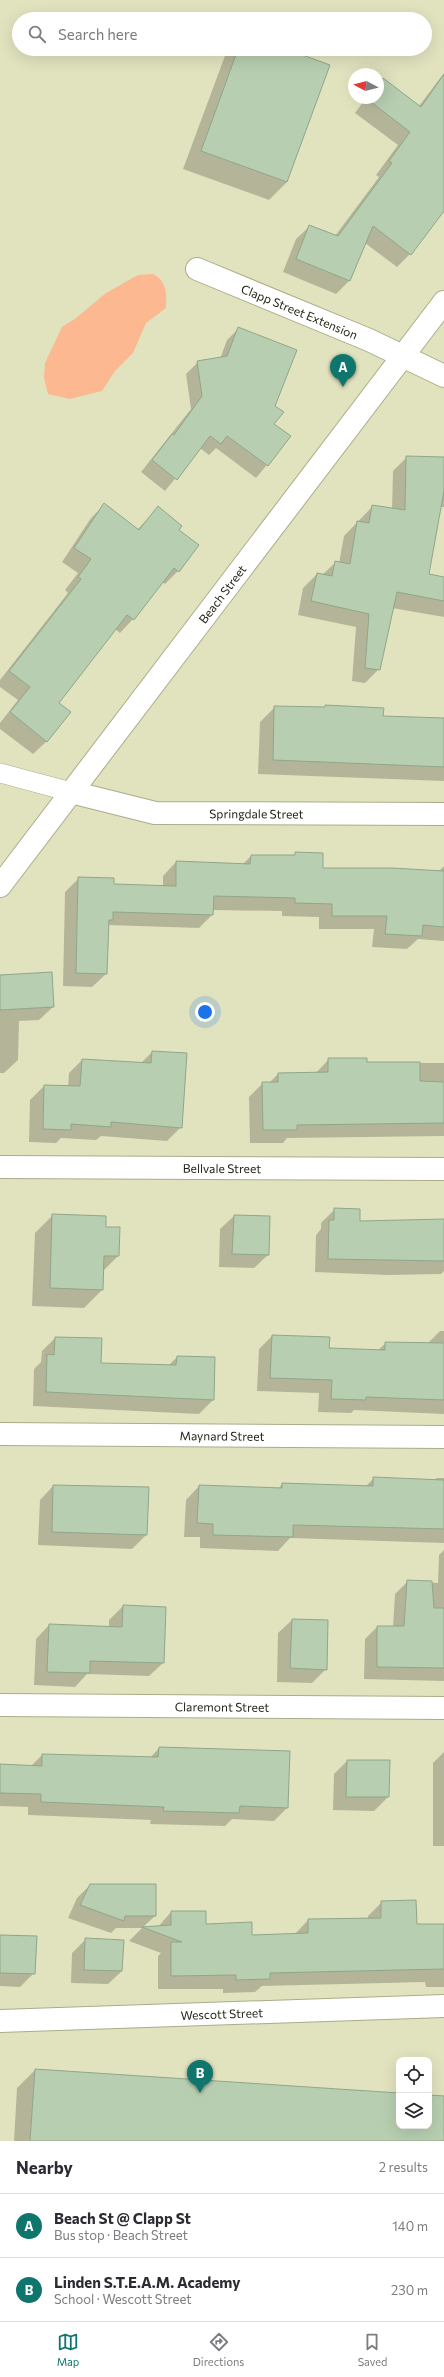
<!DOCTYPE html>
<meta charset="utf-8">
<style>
:root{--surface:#fff;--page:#f7f7f7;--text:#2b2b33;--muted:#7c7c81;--line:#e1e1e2;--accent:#0f766e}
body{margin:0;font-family:Commissioner,sans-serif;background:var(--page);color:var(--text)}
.controls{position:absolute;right:12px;bottom:12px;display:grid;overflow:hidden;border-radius:8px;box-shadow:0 4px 16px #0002}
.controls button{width:36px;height:36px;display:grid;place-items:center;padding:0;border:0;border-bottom:1px solid var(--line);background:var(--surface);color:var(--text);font:20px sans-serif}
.compass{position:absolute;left:348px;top:68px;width:36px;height:36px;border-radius:50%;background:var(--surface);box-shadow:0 4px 16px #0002;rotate:277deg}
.you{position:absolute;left:205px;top:1012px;width:14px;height:14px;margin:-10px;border:3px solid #fff;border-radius:50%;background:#1a73e8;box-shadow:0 0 0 6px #1a73e833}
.badge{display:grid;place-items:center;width:26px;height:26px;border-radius:50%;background:var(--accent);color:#fff;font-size:13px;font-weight:700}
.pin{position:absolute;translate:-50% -33px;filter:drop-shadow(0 1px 2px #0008)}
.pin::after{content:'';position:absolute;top:21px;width:14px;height:12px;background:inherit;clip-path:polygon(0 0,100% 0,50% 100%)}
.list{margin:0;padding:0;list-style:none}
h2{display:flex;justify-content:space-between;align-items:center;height:52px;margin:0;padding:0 16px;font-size:17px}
h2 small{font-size:13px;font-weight:400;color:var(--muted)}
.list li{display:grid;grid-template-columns:26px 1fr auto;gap:12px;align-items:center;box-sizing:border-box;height:64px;padding:0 16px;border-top:1px solid var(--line)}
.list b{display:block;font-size:15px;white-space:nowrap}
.list p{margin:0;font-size:13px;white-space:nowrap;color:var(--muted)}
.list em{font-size:13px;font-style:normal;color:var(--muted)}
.icon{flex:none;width:22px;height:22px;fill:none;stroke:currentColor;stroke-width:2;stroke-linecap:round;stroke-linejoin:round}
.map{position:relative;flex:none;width:444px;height:2141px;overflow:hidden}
.search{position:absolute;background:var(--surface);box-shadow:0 4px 16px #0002;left:12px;right:12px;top:12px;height:44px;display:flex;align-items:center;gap:10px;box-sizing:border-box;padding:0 14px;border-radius:22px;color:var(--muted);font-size:15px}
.sheet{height:180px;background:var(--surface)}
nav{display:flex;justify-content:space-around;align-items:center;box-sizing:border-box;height:56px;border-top:1px solid var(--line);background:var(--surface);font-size:11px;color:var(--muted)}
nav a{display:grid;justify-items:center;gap:2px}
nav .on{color:var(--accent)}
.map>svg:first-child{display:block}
.green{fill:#fcb890}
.shadow{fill:#0003}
.building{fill:#b7ceb0;stroke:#90a68a}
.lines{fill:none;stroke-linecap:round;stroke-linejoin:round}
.service-casing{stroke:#abac89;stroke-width:20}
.minor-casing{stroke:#abac89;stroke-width:24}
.secondary-casing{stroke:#abac89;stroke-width:24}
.service{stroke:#fff;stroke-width:19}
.minor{stroke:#fff;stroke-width:22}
.secondary{stroke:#fff;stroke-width:22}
.labels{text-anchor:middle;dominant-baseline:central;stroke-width:3.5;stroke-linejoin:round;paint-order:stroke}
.street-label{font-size:12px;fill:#1e1e11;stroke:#eef0cc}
</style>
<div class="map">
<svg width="444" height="2141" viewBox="0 0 444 2141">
<rect width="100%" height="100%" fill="#e1e3bf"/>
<path class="green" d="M153,274C167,281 167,294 166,308L146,323L133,353L115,371L102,391L70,399L48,394L44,378L45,363L62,327L76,318L106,293L138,275Z"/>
<path class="shadow" d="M230,49H283L287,182L269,200L183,169L226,53Z
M444,73V204L410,254L397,267L365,243L349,281L336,294L283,272L296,239L310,226L335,236L379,177L376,175L398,145L355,113L366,98H378V84L383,79L419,106Z
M239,328L274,406L273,424L290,437L256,478L216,448L209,455L200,448L165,491L141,472L191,409L186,374L198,362L220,359L227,340Z
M407,457L444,458V507H440L428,575L444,578V617L392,608L379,669L365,683L352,681L356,627L298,615L303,588L317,574L322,575L336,562L339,563L344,536L373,506L392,509L393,471Z
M104,505L137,530L158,508L178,530V571L165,584L162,582L133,619L120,633L115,629L58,703L47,741L33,754L0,729V723L18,700L0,687V680L68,593L65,590L78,573L62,562L91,518Z
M275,707L382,717L444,719V781L258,774L260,722Z
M296,854L322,869L438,872L444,866V941L418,939L407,949L372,947L374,929H319V917L282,916V911L212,910V915L199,928L107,925L106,974L92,987L63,986L65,892L79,878L113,885L163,887V876L176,862L243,864L251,856H293Z
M0,976L53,1007L39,1020L19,1021L18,1060L4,1073H0Z
M152,1052L181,1127L167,1141L101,1136L96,1140L61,1138L56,1143L29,1142L30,1100L44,1086L68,1087L69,1073L82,1060L141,1063Z
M329,1059L366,1063H444V1136L287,1138L283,1143H250L249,1097L263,1083H269L278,1074H315Z
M335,1209L359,1222L444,1220V1271L441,1274L387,1275L315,1272L316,1235L321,1229V1223Z
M53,1215L105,1228L118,1256L103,1271L102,1290L84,1308L32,1306L35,1233Z
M234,1216L268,1255L254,1268L219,1267L220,1229Z
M440,1331H444V1414L354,1410L351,1413L318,1412L319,1393L257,1391L259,1349L272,1336L328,1349L378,1350L386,1343L427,1344Z
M55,1338L100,1364L168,1366L177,1357L214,1358L213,1400L199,1414L33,1406L34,1369L41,1362L42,1351Z
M374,1478L434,1480L437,1478H444V1543L290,1538L278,1551L200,1548V1537H184L186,1500L199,1486L278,1489L282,1484L365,1487Z
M53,1486L146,1535L132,1549L38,1545L40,1500Z
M444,1550V1681L364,1679L365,1639L377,1627H393L395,1594L408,1581L438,1583L439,1555Z
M123,1606L163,1663L149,1676L87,1674L75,1687L34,1685L36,1639L49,1625L109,1627V1620Z
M292,1620L326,1669L312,1683L277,1682L278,1633Z
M159,1748L287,1808L274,1821L232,1819L225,1826L150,1824L151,1820L28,1815V1807L0,1806V1765L31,1766L42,1755L150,1758Z
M444,1752V1846H433V1763Z
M347,1761L388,1797L374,1811L333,1810L334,1774Z
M90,1885L155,1916L142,1928H116L111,1933L68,1918L77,1898Z
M382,1902L416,1925H444V1987H426L425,1982L262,1986L255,1992L223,1993V1989H158V1956L161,1953L129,1941L142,1928L158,1927L171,1912L206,1925L252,1936L295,1934L308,1920L368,1919V1916Z
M0,1936L34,1973L20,1987L0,1986Z
M86,1939L122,1971L108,1984L71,1983L72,1953Z
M35,2070L399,2094V2126H429V2096L444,2097V2141H14L17,2088Z"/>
<path class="building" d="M238,49H286L330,65L287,182L201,151Z
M444,74V211L411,255L373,226L350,281L296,259L309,225L338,236L392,163L389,161L410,132L367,99L378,98V85L383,78L421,107Z
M238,327L297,350L275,406L284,412L274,424L291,436L268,466L227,436L221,444L210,436L177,480L152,460L172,434L174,435L202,396L197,361L227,356Z
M406,456L444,457V491L429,574L444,577V601L397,592L380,670L365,668L369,614L311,601L317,573L332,576L335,561L350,564L357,521L369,523L372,505L405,510Z
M104,503L139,530L158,506L182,526L179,530L199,545L179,572L174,568L134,620L127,615L59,703L71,712L47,742L10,712L30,687L9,671L81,579L78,577L91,559L74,548Z
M325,705L384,708L383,716L444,718V767L273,760L274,706L325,707Z
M295,852L323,853V868H392L444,871V927L423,925L422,936L385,934L387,916H332V904L295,903V898L214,896L213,915L113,912V920H109L107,974L76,973L78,877L114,878V884L176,886V861L250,864L251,855H295Z
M52,972L54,1007L0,1010V975Z
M152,1051L187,1053L182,1128L111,1122V1127L71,1124V1130L43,1129L44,1085L80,1086L82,1059L151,1063Z
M328,1058H367V1062H420V1081L444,1082V1123L297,1125V1130H263L262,1082H278V1073L328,1072Z
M334,1208L360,1209V1221L444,1219V1261L328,1259L329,1220H334Z
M52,1214L106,1216V1227H120L119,1256H104L103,1290L50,1288Z
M234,1215L270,1216L269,1255L232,1254Z
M272,1335L330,1337L329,1348L385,1350V1342L444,1343V1400L366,1397V1400L331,1399L332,1380L270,1378Z
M55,1337L102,1338L101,1363L176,1365L177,1356L215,1357L214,1400L46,1392L47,1354L54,1355Z
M373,1477L444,1480V1529L293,1525V1537L213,1535V1524L197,1523L199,1485L282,1488V1483L373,1486Z
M53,1485L149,1487L147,1535L52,1532Z
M407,1580L432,1581L434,1608H444V1668L377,1667V1626H404Z
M123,1605L166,1607L164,1663L90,1661V1673L47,1672L49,1624L122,1627Z
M292,1619L328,1620L327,1670L290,1668Z
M159,1747L290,1751L288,1808L240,1806L239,1813L163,1811L164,1807L41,1802V1794L0,1793V1764L42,1766V1754L158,1757Z
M347,1760H390L389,1797H346Z
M90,1884H156V1916H125L124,1921L80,1905Z
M416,1900L417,1924H444V1969L270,1973V1979L236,1980V1975L171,1976V1942H182L142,1927L171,1925V1911H206V1924L252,1922V1935L308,1933V1919L381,1918V1901Z
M0,1935L37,1936L35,1974L0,1973Z
M85,1938L124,1940L122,1971L84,1970Z
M35,2069L399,2093V2126H429V2095L444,2096V2141H30Z"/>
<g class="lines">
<defs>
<path id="service" d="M0,773L71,792"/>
<g id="minor">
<path id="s1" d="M197,269L369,340L444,376"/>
<path id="s2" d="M71,792L155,813L444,814"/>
<path id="s3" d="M0,1167L444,1169"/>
<path id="s4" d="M0,1434L444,1437"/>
<path id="s5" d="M0,1705L444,1708"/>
<path id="s6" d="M0,2021L444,2006"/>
</g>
<g id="secondary">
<path id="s7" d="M0,886L444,302"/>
</g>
</defs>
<use href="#service" class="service-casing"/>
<use href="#minor" class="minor-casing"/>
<use href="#secondary" class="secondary-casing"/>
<use href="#service" class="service"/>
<use href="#minor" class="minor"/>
<use href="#secondary" class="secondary"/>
</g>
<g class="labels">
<g class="street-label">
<text stroke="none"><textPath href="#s1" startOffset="111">Clapp Street Extension</textPath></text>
<text stroke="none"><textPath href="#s7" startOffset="367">Beach Street</textPath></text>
<text stroke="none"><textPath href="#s2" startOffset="188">Springdale Street</textPath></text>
<text stroke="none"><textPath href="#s3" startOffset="222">Bellvale Street</textPath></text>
<text stroke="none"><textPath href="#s4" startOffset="222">Maynard Street</textPath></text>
<text stroke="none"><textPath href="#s5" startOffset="222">Claremont Street</textPath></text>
<text stroke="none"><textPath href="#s6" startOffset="222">Wescott Street</textPath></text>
</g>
</g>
</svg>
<div class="controls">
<button><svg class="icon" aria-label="locate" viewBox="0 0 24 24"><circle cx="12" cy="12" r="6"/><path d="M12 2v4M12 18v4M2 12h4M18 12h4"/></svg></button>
<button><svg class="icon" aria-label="layers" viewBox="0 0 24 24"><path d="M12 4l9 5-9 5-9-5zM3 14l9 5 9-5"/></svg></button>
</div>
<svg class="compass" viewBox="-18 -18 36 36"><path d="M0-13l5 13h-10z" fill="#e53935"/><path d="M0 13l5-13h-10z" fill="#7c7c81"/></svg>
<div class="you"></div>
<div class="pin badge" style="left:343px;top:387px">A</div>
<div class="pin badge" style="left:200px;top:2093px">B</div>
<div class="search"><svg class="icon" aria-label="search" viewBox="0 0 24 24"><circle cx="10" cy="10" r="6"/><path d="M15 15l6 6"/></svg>Search here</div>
</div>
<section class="sheet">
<h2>Nearby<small>2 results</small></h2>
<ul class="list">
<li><span class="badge">A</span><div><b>Beach St @ Clapp St</b><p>Bus stop · Beach Street</p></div><em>140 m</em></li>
<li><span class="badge">B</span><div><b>Linden S.T.E.A.M. Academy</b><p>School · Wescott Street</p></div><em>230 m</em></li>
</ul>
</section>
<nav>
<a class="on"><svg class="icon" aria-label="map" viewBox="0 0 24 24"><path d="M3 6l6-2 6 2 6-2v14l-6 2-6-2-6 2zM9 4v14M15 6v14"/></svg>Map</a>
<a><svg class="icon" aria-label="directions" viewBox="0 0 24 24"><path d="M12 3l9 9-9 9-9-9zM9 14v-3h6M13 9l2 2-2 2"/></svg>Directions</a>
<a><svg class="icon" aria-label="saved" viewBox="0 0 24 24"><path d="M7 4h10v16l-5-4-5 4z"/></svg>Saved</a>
</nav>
